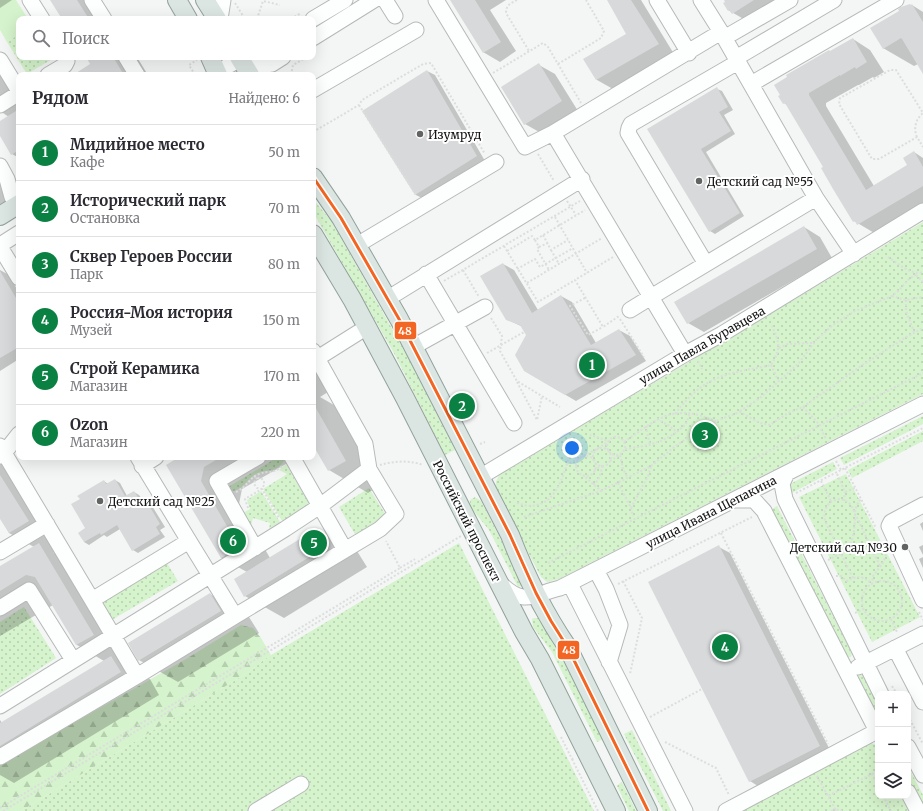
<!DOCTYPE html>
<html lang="ru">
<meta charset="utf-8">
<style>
:root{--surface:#fff;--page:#f2f2f3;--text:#2b2b33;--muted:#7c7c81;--line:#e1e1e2;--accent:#0b8043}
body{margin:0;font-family:Merriweather,serif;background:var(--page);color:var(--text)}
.controls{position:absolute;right:12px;bottom:12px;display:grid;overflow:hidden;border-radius:8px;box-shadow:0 4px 16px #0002}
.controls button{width:36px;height:36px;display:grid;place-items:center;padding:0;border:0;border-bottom:1px solid var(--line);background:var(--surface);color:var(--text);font:20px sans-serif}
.you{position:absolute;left:572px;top:448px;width:14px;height:14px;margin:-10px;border:3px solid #fff;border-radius:50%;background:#1a73e8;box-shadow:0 0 0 6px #1a73e833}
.badge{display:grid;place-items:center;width:26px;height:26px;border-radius:50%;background:var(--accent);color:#fff;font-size:13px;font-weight:700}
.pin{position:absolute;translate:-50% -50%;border:2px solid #fff;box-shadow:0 1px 4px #0006}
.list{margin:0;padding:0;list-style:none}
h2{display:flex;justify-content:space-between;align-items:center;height:52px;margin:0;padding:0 16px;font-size:17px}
h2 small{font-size:13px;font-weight:400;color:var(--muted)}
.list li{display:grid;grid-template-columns:26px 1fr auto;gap:12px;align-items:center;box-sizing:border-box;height:56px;padding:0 16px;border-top:1px solid var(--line)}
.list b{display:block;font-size:15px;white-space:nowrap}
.list p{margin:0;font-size:13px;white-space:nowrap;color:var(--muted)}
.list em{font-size:13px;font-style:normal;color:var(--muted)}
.icon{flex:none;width:22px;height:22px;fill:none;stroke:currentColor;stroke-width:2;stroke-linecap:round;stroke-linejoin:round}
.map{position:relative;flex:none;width:923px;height:811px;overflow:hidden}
.search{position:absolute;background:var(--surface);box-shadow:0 4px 16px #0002;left:16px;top:16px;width:300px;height:44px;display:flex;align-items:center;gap:10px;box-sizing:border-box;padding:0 14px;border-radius:8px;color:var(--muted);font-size:15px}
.panel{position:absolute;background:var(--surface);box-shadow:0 4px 16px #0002;left:16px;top:72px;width:300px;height:388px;border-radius:8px}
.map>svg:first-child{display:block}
.green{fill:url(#green-dots)}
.forest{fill:url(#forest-firs)}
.pitch{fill:#d5f3cc}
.shadow{fill:#0003}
.building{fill:#d8d9da}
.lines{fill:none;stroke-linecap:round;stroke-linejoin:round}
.minor-casing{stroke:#b7b9b8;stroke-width:17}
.major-casing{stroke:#92a29b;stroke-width:20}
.path{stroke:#dcdddd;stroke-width:2;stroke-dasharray:2 2;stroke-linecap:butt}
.minor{stroke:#fdfefe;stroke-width:15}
.major{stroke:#dbe5e1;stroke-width:18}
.bus-1-casing{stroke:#fff;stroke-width:6}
.bus-1{stroke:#f26522;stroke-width:3}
.poi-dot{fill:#626363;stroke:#fff;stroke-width:1.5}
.labels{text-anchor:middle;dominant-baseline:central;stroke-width:4;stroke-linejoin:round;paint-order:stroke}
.poi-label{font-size:12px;fill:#131414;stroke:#fff;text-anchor:start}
.street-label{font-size:12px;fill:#131414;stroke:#fff}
.line-badge{stroke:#fff;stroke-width:1.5}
.badge-label{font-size:11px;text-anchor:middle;font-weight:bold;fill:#fff}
</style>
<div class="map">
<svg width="923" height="811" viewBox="0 0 923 811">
<defs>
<pattern id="green-dots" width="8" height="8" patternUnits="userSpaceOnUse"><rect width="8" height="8" fill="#d5f3cc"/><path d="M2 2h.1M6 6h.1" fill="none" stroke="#b6cfae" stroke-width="1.8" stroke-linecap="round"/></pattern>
<pattern id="forest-firs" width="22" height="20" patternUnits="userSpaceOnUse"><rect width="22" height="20" fill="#d5f3cc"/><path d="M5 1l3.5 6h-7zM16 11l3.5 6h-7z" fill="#b6cfae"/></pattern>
</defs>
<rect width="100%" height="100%" fill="#f4f6f5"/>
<path class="green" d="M19,34V57H51L52,59L27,74L7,42Z
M313,199L332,222L364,279L408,357L455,450L445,455L395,355L313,212Z
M923,222V394L559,579L547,582L541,577L495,490L496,482L499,475C640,390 782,308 923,222Z
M923,416V424L844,465L840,458Z
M923,431V441L852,478L848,470Z
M278,457H282L284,461C275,474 267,468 256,474C245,480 247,488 230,492L228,487Z
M833,462L837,469L790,494L788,485Z
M286,464L310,505L282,521L263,489L287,474L279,470Z
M846,474L920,617L872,642L799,497Z
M369,488L387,517L356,536L339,507Z
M261,491L280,522L269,529L270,523L253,518L251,526L243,513L250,509L247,500Z
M475,497L481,501L523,582V585L518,587L489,530L472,509L470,504V500Z
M777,506L852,653L851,657H846L772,509Z
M459,543L594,811H21L252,670L261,662L271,655Z
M167,563L178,581L110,621L99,603Z
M24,607L56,658L0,694V622Z
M534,618H539L543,622L603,739L597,742L552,652L533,627L532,619Z
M860,675H863L878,705V718L859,680L858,677Z
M632,730L671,811H663L624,734Z
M869,742L878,746V796H904L912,811H733Z
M908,766L923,795V808L908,779Z
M621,782L623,784L636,811H629L617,786Z"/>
<path class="forest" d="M241,625L253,628L261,638L271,655L261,662L252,670L21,811H0V765L186,659Z"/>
<path class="pitch" d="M0,0H16L28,19H19V34L7,42L0,30Z"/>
<path class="shadow" d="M0,0H12L0,8Z
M51,0H101L113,19H63Z
M451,0H506L490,10L516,51L500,62L483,52Z
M608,0H641L674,54L613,89L597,80L584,59L627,34Z
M725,0H796L754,25L728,10Z
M912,5L923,12V72L918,64L914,66L883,48Z
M853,39L870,50L884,72L874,78L873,77L859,85H858L826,103V106L874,186L909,165L914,152L923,158V206L876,234L854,221L824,167L787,105L784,103L831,52Z
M87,57H137L148,75H75L92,65Z
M0,59L19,90V158L12,154L0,135V122L9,117L0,111Z
M539,65L555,74L578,111L541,133L525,124Z
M427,71L435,75L485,161L424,199L416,195L364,111Z
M717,89L722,91L733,110L724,115L735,134L706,152L744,216L715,234L710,231L649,129Z
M0,162L8,167L19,184V195L0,207Z
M804,227L820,237L832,258L704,332L688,323Z
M503,264L514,270L538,310L561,296L572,302L596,343L619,330L630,336L646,361L576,401L525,371L527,335L523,327L506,319Z
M0,270L9,275L19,293V359L0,371Z
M313,356L333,389L320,397L341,409L384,483L368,493L329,470L315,447L313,448Z
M0,438L67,544L53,552L78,566L122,663L150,679L159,695L14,783L0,775V720L2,723L104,661L77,645L53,605L0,636V567L34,547L9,533L0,517Z
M175,457H298L242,489L239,504L270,558L318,529L357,551L367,567L284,618L245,596L247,572L221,558L178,459Z
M115,480L120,483L127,496L134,492L139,495L142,499L144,498L149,501L165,527L160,530L165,537L138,553L133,550L120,529L107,537L104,535L89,545L84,542L87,529L81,500L104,481L108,484Z
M923,522V531L920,524Z
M923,545V555L919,547Z
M719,547L730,553L831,752L761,788L750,781L649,582Z
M923,557V568L919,559Z
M210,594L249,617L259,633L178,682L139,660Z"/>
<path class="building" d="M50,0H77L89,19H62Z
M450,0H475L501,42L483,53Z
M607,0H631L659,44L596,80L583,59L626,34Z
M724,0H754L732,14L729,10L728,11L723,3L725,2Z
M910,4L911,5L912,4L923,22V74L902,39L901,38L883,49L870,28L899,11L898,9L901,7Z
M853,38L867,62L856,69L855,67L840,76V75L809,93V95L866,190L907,165L903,158L914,151L923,167V186L857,225L855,221L853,222L833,189L821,168L823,167L785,103L783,104L778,96L780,95L774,85L787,77L786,75L829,50L830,51Z
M86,57H113L124,75H73L90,64Z
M539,63L562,101L524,125L501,87Z
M427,70L477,156L415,195L362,111Z
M717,87L728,107L719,112L731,131L701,149L740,213L709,232L647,129Z
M19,109V150L11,155L0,136V121Z
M804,226L817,249L687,324L674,302Z
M503,263L532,313L561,295L591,345L619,329L636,355L565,395L524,371L515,355L526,335L520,325L506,320L480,276Z
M0,271L19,303V347L0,358Z
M313,403L346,461L328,471L313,445Z
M179,457H221L204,467L201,481L239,547L221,558L166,465Z
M0,475L29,521L9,533L0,519Z
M115,479L125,496L134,491L139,499L144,497L160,524L156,527L160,534L132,551L117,525L101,535L100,533L84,542L78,533L85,528L71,504L80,499L77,496L104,480L106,484Z
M318,528L329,545L244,597L234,579Z
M39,543L94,635L76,645L35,577L26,575L0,591V566Z
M719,545L820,746L749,782L648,582Z
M210,593L221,611L138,661L128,643Z
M111,656L121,672L0,746V723Z"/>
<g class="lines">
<defs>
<path id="minor" d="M30,0L42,19
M92,0L104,19
M385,0L395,16
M436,0L525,147L553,133
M657,0L689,53
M701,0L721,32
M220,19L223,0
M313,19L345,0
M721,32L816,198L651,297L553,133Z
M313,38L374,0
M724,38L790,0
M126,57L137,75
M736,58L834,0
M0,60L19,91
M246,68L272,64L283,57
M217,72L244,57
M48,75L65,65L67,61L65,57
M751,84L896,0
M313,90L416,30
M0,105L19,93
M0,166L7,179L12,197L17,205
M816,198L854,254
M0,245L19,233
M357,245L496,162
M0,247L19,278
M706,264L628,133L629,128L631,124L738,62
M426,274L514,423
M387,299L582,179
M630,310L651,297L685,354
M413,347L485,307
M313,361L367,327
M0,446L92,600L189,541L138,457
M0,456L4,453L19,434
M292,457L345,550
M142,466L156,457
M787,473L782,484L785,499L881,694
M480,477L685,354L722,334L923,211
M736,500H754L764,511L878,733
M923,505L891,522L889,526L923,600
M255,548L217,481L258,457
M0,552L47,524
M596,570L606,589L620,625L609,662
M499,582C523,607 532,595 560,588L923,404
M570,584L685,811
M0,608L29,590L73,660
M235,616L380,529L396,514L369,469
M895,648L923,702
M858,667L923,634
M137,676L235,616L189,541
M0,706L285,529L320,506L369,469L365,444L313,351
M908,747L923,775
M0,757L137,676L92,600
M908,792L918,811
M256,811L301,784
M726,811L877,731"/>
<path id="major" d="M177,0L188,19
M205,0L217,19
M210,57L218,75
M239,57L250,75
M313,177L341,218L399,319L510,535C525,574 544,613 568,648L648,811
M0,216L19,204
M313,234L352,299L405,398L524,632L540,659L616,811"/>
</defs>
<use href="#minor" class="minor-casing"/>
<use href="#major" class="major-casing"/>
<path class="path" d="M517,0C511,3 506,5 506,13L529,51
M235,3L245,19
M257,19L263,1L280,5
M291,19L301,13
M558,64L601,38L604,31L586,0
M493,73L543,43L548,47L581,103
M195,75L189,65L197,60
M291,75L293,65L307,57
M359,105L416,195
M313,132L359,105L362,100L423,64L431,63L485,154
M917,137C913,128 916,119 923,113L896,70H890L840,98L839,104L872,159H879L917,137L923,147
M538,154L554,181
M567,201L576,215
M555,217L587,273
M543,235L551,250L568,240
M535,240L539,247L537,249L549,270
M504,246L538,302L575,280
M539,247L548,243
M551,250L559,264
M507,251L532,236L535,240L585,210
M613,257L575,280L603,327L619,316
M888,257C898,263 911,276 923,272
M517,269L535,259L540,267L573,248
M463,270L479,297
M916,275L923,282
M444,281L580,201
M527,283L602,238
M892,296L906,300L923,297
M585,298L570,306L588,335L603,327
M906,300V311L914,332
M491,318L502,336L500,351L517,381L560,407
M620,319L644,357
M779,348L788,344L813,343
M487,353L524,332
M698,361L702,369
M771,365L778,380
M517,382L537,420L542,396
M803,407L818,423
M740,411L760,398L799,363L816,340L833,325L855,311L892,296L898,291L910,278L918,274
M675,414C692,391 709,378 737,372C748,369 760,368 771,365C781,349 780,344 772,326
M657,419L668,425L677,432L686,424L690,413
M646,426L650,446
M821,429L826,439
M607 446a9 9 0 1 1 18 0a9 9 0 1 1-18 0Z
M624,442C659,418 672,403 716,421
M480,444L485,442
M593 457a9 9 0 1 1 18 0a9 9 0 1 1-18 0Z
M625,449C646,446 659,444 677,432
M576 466a10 10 0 1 1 20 0a10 10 0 1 1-20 0Z
M610,461L620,455L623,469L628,478
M836,461L841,470
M380,465C393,461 410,460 423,465
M566,465L597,449L609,441L590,435
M845,468L876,528
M594,470L602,466
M837,474L845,492L855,488
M254,476L257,478H261L264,481V485L262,489L257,488L254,484L255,480L257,478
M821,481L831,501
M618,483L631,508L633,516
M593,484H595L599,478L603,465
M601,491L651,466L673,448L700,429L716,421L740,412L760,423L770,425L788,413L803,407L858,368L903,339L923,328
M236,492C247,487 250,477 259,474C269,470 273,475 283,465
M796,493L923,428
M844,501L845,492
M517,503C523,505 530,507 536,505C560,501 566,465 572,446L577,462
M248,508L245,499L262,489L279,518
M631,508L648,476L651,467
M524,517L601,491L583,475
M721,533L828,744
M828,560C852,549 854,542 855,517C855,510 856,505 861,499
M548,563L923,373
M400,568L415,559
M836,576H841L847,581C857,575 864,576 872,584L873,576L883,563L887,552
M853,578L825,521C821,503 838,492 851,505L880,566
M623,581L642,618L630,674
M862 601a20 20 0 1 1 40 0a20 20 0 1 1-40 0Z
M618,584L752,517
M919,612L923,620
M855,613L864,609
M891,619L897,632
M892,686L897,694
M908,716L923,744
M650,717L702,689
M561,737L572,759L574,758
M665,742L716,768L729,795
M572,759L598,811
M872,774L878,771
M817,776L828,796
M883,796L891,811
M0,808L400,568L386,541
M3,811L461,536
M831,811L835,809L828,796L872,774L878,786
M836,811L835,809L842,811"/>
<use href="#minor" class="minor"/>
<use href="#major" class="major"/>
<defs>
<path id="bus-1" d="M313,177L341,218L399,319L510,535L536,593L551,621L568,648L648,811"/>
</defs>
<use href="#bus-1" class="bus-1-casing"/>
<use href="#bus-1" class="bus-1"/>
</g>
<g class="poi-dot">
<circle cx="420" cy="134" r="4"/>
<circle cx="699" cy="181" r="4"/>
<circle cx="100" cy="501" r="4"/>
<circle cx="905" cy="547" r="4"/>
</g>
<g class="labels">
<g class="poi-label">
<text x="428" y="134">Изумруд</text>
<text x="707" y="181">Детский сад №55</text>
<text x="108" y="501">Детский сад №25</text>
<text x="897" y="547" text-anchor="end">Детский сад №30</text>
</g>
<g class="street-label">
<text transform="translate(702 345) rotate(-30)">улица Павла Буравцева</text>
<text transform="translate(711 512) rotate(-27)">улица Ивана Щепакина</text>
<text transform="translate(467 521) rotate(63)">Российский проспект</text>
</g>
</g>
<g class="line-badge">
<rect x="394" y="321" width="23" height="19" rx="4" fill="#f26522"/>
<rect x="557" y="640" width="23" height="20" rx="4" fill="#f26522"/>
</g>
<g class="badge-label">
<text x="405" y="335">48</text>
<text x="569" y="654">48</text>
</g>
</svg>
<div class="controls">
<button>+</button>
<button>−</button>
<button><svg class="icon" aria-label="layers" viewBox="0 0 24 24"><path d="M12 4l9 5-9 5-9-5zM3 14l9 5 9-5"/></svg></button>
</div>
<div class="you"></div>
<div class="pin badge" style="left:592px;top:365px">1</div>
<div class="pin badge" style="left:462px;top:406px">2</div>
<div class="pin badge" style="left:705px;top:435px">3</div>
<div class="pin badge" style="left:725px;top:647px">4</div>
<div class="pin badge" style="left:314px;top:543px">5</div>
<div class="pin badge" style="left:233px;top:541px">6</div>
<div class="search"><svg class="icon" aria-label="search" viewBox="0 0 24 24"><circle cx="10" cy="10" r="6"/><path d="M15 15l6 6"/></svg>Поиск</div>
<section class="panel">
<h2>Рядом<small>Найдено: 6</small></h2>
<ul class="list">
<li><span class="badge">1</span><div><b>Мидийное место</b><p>Кафе</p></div><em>50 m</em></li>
<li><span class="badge">2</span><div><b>Исторический парк</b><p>Остановка</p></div><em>70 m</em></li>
<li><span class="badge">3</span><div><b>Сквер Героев России</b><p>Парк</p></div><em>80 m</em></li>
<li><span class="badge">4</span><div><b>Россия-Моя история</b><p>Музей</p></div><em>150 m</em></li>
<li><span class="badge">5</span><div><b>Строй Керамика</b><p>Магазин</p></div><em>170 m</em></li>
<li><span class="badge">6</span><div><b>Ozon</b><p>Магазин</p></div><em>220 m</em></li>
</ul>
</section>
</div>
